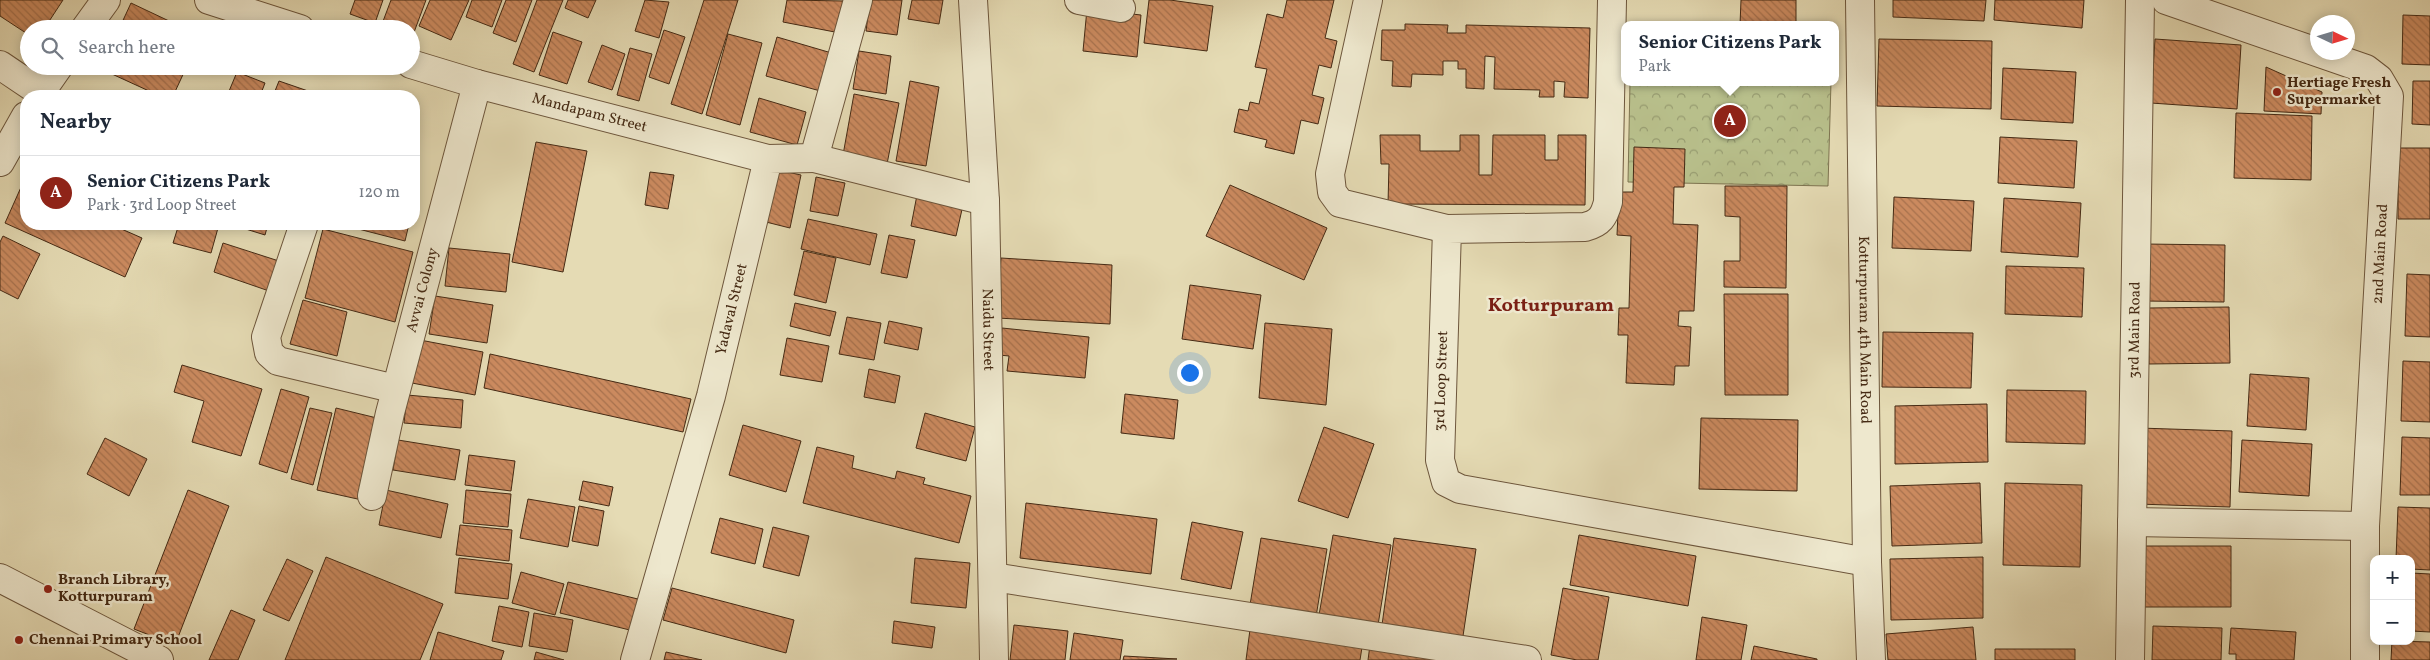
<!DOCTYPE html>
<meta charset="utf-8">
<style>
:root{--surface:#fff;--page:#f6f6f7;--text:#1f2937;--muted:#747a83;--line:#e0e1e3;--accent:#8f2418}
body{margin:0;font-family:Vollkorn,serif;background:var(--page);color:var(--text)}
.controls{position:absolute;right:15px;bottom:15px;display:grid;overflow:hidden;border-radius:10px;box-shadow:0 2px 12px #0003}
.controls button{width:45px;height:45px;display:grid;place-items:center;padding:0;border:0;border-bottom:1px solid var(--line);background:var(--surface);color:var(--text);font:25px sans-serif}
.compass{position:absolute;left:2310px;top:15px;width:45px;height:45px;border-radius:50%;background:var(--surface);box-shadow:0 2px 12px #0003;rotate:94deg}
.you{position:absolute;left:1189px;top:372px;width:18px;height:18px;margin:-12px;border:4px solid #fff;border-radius:50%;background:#1a73e8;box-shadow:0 0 0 8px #1a73e833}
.badge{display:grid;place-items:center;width:32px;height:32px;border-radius:50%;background:var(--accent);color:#fff;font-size:16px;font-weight:700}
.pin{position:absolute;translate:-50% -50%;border:2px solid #fff;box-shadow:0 1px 5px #0006}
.popup{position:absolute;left:1621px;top:21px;width:218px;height:65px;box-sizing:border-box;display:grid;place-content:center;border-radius:10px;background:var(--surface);filter:drop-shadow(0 1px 4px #0005);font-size:16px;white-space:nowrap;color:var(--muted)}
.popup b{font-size:19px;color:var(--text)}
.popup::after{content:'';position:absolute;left:50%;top:100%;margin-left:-10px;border:10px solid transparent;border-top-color:var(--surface)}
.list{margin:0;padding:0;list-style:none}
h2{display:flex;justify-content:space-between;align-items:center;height:65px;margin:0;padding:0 20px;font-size:21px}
h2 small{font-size:16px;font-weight:400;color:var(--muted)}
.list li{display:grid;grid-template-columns:32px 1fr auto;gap:15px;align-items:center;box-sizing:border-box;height:75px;padding:0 20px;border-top:1px solid var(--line)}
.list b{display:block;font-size:19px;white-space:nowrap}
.list p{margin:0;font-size:16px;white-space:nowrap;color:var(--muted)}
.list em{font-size:16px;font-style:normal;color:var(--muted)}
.icon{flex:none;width:28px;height:28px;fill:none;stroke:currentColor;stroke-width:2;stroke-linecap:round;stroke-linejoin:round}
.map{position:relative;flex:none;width:2430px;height:660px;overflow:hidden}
.search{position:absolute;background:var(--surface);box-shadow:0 2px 12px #0003;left:20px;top:20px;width:400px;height:55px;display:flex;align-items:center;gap:12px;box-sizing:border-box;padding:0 18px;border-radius:28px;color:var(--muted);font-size:19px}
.panel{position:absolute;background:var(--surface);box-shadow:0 2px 12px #0003;left:20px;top:90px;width:400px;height:140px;border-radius:20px}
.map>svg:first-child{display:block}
.forest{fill:url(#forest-crowns);stroke:#7e7450}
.building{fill:url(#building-back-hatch);stroke:#452a14}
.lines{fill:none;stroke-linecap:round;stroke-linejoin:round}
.minor-casing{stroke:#6d563c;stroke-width:30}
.tertiary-casing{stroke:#6d563c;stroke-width:30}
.minor{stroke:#eee8ce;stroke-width:28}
.tertiary{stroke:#eee8ce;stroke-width:28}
.poi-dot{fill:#8f2418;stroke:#eee8ce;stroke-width:2}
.labels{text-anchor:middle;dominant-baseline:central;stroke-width:5;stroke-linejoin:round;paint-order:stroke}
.poi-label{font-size:15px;font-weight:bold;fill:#452a14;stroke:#eee8ce;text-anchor:start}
.street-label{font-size:15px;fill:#452a14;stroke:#eee8ce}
.district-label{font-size:20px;font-weight:bold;fill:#7a1f14;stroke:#eee8ce}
</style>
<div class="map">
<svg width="2430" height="660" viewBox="0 0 2430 660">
<defs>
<pattern id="forest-crowns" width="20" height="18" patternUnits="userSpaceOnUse" patternTransform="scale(1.25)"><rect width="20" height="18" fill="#b8bf8b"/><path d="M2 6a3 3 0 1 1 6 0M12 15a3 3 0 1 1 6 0" fill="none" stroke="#979b70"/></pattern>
<pattern id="building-back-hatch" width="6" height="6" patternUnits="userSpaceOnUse" patternTransform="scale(1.25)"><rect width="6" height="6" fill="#cb8a5f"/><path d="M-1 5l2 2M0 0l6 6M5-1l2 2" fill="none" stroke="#a7714d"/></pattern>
</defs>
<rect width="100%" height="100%" fill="#e5dbb4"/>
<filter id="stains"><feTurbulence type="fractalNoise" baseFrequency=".004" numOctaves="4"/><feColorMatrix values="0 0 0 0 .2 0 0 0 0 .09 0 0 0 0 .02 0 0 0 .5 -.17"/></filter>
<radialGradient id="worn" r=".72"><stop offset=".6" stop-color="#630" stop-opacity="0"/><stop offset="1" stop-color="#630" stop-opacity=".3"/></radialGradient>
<path class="forest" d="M1630,82H1831L1828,186L1628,182Z"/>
<path class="building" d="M0,0H63L44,29H29V35L0,16Z
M355,0H383L375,23L350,14Z
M391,0H426L413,35L411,29H395L382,24Z
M430,0H469L451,40L419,26Z
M472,0H502L492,27L466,17Z
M506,0H532L516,42L493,33Z
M537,0H563L534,72L513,64Z
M568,0H596L588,18L565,8Z
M645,0L669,2L659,38L635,31Z
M704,0H738L702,114L671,104Z
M787,0L845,1L840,33L783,22Z
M870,0H902L897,35L866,31Z
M912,0H943L939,24L908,19Z
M1149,0H1170L1213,6L1207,51L1144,43Z
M1287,0H1334L1325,38L1337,41L1331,68L1319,65L1312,95L1324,98L1318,124L1301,120L1294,154L1265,147L1267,140L1234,132L1239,109L1248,111L1250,102L1259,104L1267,69L1255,67L1267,14L1283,18Z
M1741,0H1796V25H1740Z
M1893,0H1986L1984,21L1893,17Z
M1995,0H2084L2082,28L1994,20Z
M131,3L186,29H119Z
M1087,9L1141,15L1137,57L1083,51Z
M2403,15L2430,16V65L2402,64Z
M1405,24L1448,25L1447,33H1466V25L1590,28L1588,98L1564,97L1565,82L1554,81V97H1539L1540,90L1494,89L1495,57L1485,56L1484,89L1466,88V69H1458V61H1443V75L1412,74L1411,87L1392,86L1393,61L1381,60L1382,30H1405Z
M664,30L685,37L669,84L649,77Z
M553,32L582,42L567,84L539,75Z
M728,34L762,43L740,125L706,115Z
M777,37L835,54L824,92L766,76Z
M1879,39L1992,41L1991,109L1877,106Z
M2155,39L2241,45L2237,109L2151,103Z
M602,45L625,54L612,90L588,82Z
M630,48L652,54L639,101L617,95Z
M859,51L891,56L886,94L853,89Z
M102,66H187L173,96H160L101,69Z
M2266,67L2322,92L2321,114L2264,111Z
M2003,68L2076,72L2073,123L2001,119Z
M237,72L265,83L260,96H227Z
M279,81L311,92L310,96H273Z
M910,81L939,87L926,166L896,161Z
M2413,81H2430V125L2412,124Z
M854,94L899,103L887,164L843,155Z
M759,98L806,112L797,145L750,132Z
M2236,113L2312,116L2311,180L2234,178Z
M1380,135H1420V151H1460V135H1479V175H1492L1493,135H1545V160H1558V135H1586L1585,205L1388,204L1389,164H1381Z
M2000,137L2077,141L2074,188L1998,183Z
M536,142L587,151L563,272L512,262Z
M1634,147L1685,149L1684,187H1674L1673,224L1698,225L1694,311H1679L1678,326L1691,327L1689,366H1675L1674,385L1626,383L1628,335H1618L1619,308H1629L1631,236L1617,235L1619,192H1633Z
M2398,148H2430V219H2398Z
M778,170L801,175L790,228L766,222Z
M650,172L674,175L668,209L645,205Z
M816,177L845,183L838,216L810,211Z
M22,185L26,186V224H110L142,238L125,277L5,223Z
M1230,185L1327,228L1304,280L1206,236Z
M1725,186H1787L1786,288L1724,287V261H1740V217L1725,216Z
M917,195L963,205L956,236L911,226Z
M1894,197L1974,201L1971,251L1892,248Z
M2004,198L2081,203L2078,257L2001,252Z
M808,219L877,234L870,265L801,249Z
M179,224H203L218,228L211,253L173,243Z
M236,224H268L265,235L236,226Z
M339,224H409L405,241Z
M323,229L413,252L395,322L305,298Z
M889,235L915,240L907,278L881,273Z
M3,236L40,254L18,299L0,290V242Z
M223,243L282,262L272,292L214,272Z
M2145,244L2225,245L2224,302L2144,301Z
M449,248L510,254L506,292L445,286Z
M804,251L836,258L826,303L794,295Z
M1001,258L1112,265L1110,324L997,318Z
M2006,266L2084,268L2082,317L2005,314Z
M2407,274L2430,275V337L2405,336Z
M1190,285L1261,295L1253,349L1182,339Z
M1724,294H1788V395H1725Z
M435,296L493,305L487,343L429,334Z
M303,300L347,312L337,356L290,344Z
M795,303L836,312L830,336L790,326Z
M2229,307L2230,363L2149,364L2148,308Z
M847,317L881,323L874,360L839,354Z
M889,321L922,328L918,350L884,343Z
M1265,323L1332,329L1326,405L1259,398Z
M1002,328L1089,337L1085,378L1007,371L1009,356L999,355Z
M1883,332L1973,333L1971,388L1882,387Z
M787,338L829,346L822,382L780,375Z
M420,340L483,352L475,395L412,383Z
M490,354L691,399L683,432L484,388Z
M2403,361L2430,362V422L2401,421Z
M182,365L262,389L241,456L192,442L204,401L174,392Z
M869,369L900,376L895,403L864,397Z
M2250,374L2309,378L2306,430L2247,426Z
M281,389L309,397L287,473L259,464Z
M2007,390L2086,391L2085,444L2006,442Z
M1125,394L1178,400L1174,439L1121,433Z
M407,395L463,400L461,428L404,423Z
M1987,404L1988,462L1895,464V406Z
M310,408L332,413L313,485L291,479Z
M336,408L381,419L362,500L317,490Z
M925,413L975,427L966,461L916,448Z
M1701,418L1798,420L1797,491L1699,489Z
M743,425L801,441L786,492L729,475Z
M1324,427L1374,444L1348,518L1298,501Z
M2139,428L2232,431L2230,507L2137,504Z
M2402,437L2430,438V495H2400Z
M105,438L147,459L129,496L87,474Z
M398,440L460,450L455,480L393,470Z
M2242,440L2312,444L2309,496L2239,492Z
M817,447L854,456L852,468L895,479L897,471L925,478L923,484L971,496L959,543L803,503Z
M469,455L515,461L511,491L465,485Z
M583,481L613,487L609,506L579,500Z
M1980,483L1982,543L1892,546L1890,486Z
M2005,483L2082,485L2080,567L2003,565Z
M188,490L229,506L175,645L134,629Z
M386,490L448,504L441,538L379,525Z
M466,490L511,494L508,527L463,523Z
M528,499L575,507L568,547L520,538Z
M1026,503L1157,519L1151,574L1020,558Z
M579,506L604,511L598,546L572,541Z
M2398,507L2430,508V570L2411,569V559H2396Z
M720,518L763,529L755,564L711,553Z
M1192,522L1243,532L1231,589L1181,579Z
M460,525L512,530L509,561L456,555Z
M773,527L809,536L799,576L763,567Z
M1333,535L1391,545L1378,625L1319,615Z
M1579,535L1696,556L1688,606L1570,585Z
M1261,538L1327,549L1315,623L1249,611Z
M1394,538L1476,549L1463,636L1382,625Z
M2142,546H2231V607H2142Z
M326,557L443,604L420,660H285Z
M1983,557V618L1891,620L1890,559Z
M459,558L512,564L508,599L455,593Z
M915,558L970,563L966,608L911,603Z
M287,559L313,571L289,621L263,610Z
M521,572L564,584L555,615L512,603Z
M2411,573L2430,574V632L2411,631Z
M568,582L646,601L638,632L560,613Z
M672,588L794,620L786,653L663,620Z
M1563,588L1609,597L1598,660H1577L1551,655Z
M499,606L529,612L522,647L492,641Z
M231,610L255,620L238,660H209Z
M534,613L573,620L567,652L529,646Z
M1702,617L1747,625L1741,660H1696Z
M894,621L935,627L932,648L892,643Z
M1251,622L1363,641L1360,660H1246Z
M1014,625L1068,631L1065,660H1010Z
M2153,626L2222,628L2221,660H2152Z
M1973,627L1976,660H1888L1886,634Z
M2231,628L2296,632L2294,660H2236V654H2229Z
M438,632L504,651L501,660H430Z
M1074,633L1123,640L1120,660H1070Z
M2392,641L2430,642V660H2391Z
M1370,645L1467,660H1368Z
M1754,646L1817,659V660H1751Z
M1995,649H2075V660H1995Z
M536,652L564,660H534Z
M666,652L702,660H664Z
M1124,656L1177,659L1123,660Z"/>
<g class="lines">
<defs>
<g id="minor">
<path d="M209,0L300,29"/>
<path id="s1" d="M973,0L985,201L994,660"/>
<path d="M1079,0L1121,8"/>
<path d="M1368,0L1330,174L1332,192L1340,203L1447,229"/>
<path d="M1612,0L1608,202C1604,217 1600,223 1585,227L1447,229L1440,460L1446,482L1460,489L1867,562"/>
<path id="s2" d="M1860,0L1867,562L1871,660"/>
<path d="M2166,0L2366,69L2379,79L2389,96L2365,526V660"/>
<path id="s3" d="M411,64L477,84L768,159"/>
<path d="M0,65L40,92"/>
<path d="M814,158L985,201"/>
<path d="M304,224L266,337L269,353L278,361L396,389"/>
<path id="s4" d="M372,496L390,413L477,84"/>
<path d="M2132,522L2365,526"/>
<path d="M993,577L1527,660"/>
<path d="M0,578L159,660"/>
<path id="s5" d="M635,660L711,396L768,159L814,158L858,0"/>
<path id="s6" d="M2130,660L2140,0"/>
</g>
<path id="tertiary" d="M85,29L106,0
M38,96L59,66
M0,162L26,116"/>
</defs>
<use href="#minor" class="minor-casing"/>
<use href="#tertiary" class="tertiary-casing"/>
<use href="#minor" class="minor"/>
<use href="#tertiary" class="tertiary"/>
</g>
<g class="poi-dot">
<circle cx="2277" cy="92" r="5"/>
<circle cx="48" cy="589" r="5"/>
<circle cx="19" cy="640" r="5"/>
</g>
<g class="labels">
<g class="poi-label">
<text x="2287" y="83">Hertiage Fresh<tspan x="2287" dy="17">Supermarket</tspan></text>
<text x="58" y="580">Branch Library,<tspan x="58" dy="17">Kotturpuram</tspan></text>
<text x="29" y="640">Chennai Primary School</text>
</g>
<g class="street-label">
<text stroke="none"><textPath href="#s3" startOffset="185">Mandapam Street</textPath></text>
<text transform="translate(2381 254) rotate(-87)">2nd Main Road</text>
<text stroke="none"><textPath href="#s4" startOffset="212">Avvai Colony</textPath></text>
<text stroke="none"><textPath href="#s5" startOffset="364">Yadaval Street</textPath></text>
<text stroke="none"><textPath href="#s1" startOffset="330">Naidu Street</textPath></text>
<text stroke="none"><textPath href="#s2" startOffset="330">Kotturpuram 4th Main Road</textPath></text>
<text stroke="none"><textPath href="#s6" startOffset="330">3rd Main Road</textPath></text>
<text transform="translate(1442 381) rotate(-88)">3rd Loop Street</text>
</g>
<g class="district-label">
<text x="1551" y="306">Kotturpuram</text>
</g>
</g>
<rect width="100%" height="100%" filter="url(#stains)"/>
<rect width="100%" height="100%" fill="url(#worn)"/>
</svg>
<div class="controls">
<button>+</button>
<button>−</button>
</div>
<svg class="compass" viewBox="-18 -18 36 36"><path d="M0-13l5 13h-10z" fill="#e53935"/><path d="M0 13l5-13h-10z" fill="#747a83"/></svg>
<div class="you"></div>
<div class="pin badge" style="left:1730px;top:121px">A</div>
<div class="popup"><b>Senior Citizens Park</b>Park</div>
<div class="search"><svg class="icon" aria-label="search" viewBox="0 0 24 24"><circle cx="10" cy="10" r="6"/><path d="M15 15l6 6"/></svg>Search here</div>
<section class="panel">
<h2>Nearby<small></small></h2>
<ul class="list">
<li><span class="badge">A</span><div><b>Senior Citizens Park</b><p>Park · 3rd Loop Street</p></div><em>120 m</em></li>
</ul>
</section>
</div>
